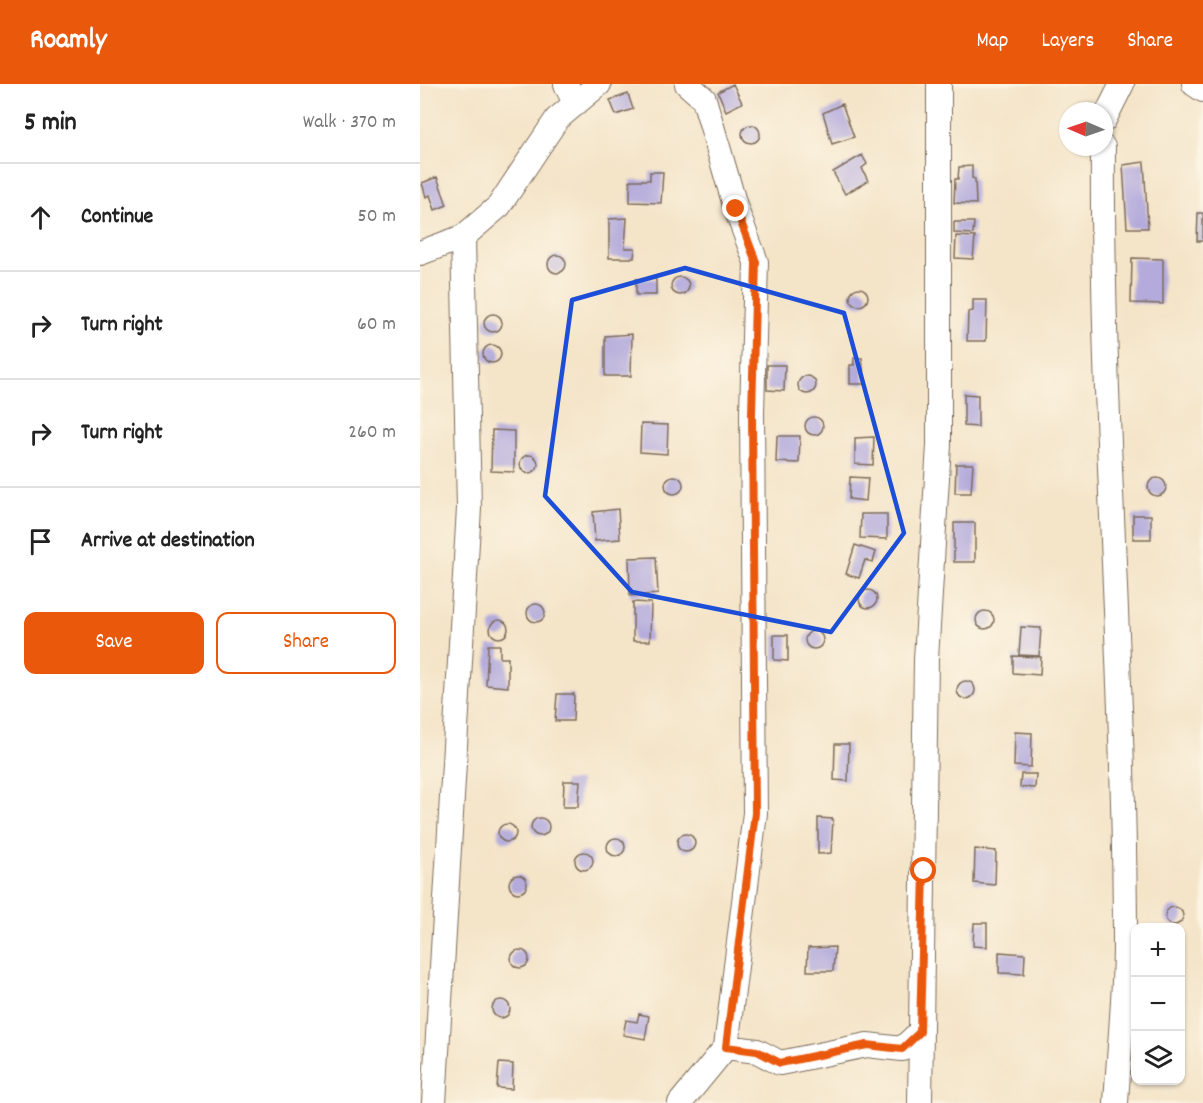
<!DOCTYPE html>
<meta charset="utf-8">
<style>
:root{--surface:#fff;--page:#f6f6f6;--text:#222;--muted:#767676;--line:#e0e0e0;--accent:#ea580c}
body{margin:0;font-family:Dekko,sans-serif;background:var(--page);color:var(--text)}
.controls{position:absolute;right:18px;bottom:18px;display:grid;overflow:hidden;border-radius:12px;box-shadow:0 2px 4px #0004}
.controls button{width:54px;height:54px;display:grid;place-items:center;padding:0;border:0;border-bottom:2px solid var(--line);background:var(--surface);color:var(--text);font:30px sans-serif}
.compass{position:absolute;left:639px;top:18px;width:54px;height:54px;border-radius:50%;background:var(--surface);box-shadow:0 2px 4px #0004;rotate:272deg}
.stop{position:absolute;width:18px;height:18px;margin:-14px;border:4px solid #ea580c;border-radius:50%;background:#fff}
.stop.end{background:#ea580c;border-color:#fff;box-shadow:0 2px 6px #0008}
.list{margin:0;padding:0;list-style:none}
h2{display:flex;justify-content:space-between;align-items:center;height:78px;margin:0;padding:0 24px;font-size:26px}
h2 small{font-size:20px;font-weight:400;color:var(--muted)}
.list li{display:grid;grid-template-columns:39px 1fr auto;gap:18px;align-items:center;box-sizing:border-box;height:108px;padding:0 24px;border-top:2px solid var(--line)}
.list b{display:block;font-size:22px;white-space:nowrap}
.list em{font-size:20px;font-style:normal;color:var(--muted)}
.actions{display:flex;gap:12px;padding:18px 24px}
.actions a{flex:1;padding:14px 0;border:2px solid var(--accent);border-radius:12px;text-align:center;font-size:21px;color:var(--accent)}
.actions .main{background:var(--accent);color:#fff}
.icon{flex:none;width:33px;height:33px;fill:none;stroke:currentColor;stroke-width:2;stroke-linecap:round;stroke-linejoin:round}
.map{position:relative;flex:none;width:783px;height:1019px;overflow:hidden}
header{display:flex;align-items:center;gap:36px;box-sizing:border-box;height:84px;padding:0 30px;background:var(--accent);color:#fff}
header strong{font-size:28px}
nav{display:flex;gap:33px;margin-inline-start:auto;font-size:21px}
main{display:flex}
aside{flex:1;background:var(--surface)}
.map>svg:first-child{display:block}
.building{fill:#b4abdc}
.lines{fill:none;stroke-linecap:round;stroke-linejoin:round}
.minor-casing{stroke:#7c6b5a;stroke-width:26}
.minor{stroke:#fff;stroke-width:24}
.route{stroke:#ea580c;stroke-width:8}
.marked{fill:none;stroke:#1d4ed8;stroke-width:4.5;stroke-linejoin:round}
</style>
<header>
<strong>Roamly</strong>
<nav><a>Map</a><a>Layers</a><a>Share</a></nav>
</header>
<main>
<aside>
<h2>5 min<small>Walk · 370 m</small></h2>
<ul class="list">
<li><svg class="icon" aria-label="ahead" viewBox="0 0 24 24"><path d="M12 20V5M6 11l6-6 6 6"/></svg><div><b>Continue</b></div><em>50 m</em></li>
<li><svg class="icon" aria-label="right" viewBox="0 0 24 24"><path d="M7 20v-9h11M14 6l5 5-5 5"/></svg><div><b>Turn right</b></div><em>60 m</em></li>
<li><svg class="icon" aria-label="right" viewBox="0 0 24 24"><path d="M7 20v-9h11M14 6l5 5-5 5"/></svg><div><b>Turn right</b></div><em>260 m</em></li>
<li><svg class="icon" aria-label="arrive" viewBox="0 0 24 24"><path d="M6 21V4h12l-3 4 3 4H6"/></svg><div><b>Arrive at destination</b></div></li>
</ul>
<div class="actions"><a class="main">Save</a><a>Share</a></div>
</aside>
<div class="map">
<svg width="783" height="1019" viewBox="0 0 783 1019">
<rect width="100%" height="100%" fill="#fcf5e5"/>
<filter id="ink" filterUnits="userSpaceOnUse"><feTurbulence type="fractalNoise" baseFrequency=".0167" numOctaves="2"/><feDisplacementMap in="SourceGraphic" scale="12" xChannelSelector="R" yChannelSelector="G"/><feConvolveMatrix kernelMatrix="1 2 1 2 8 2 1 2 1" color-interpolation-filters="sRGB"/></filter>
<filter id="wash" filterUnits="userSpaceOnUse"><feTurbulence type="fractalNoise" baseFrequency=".008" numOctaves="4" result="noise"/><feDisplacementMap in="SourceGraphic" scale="24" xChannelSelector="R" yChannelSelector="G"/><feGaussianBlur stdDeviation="1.35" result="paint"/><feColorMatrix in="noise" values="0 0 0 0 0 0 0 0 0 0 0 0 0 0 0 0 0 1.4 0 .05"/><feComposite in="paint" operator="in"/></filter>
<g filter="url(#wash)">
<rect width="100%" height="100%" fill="#f4e4c8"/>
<g id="blocks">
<path class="building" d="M313,0L322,19L306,27L298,8Z
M208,10L213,25L196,31L190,16Z
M422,20L434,53L412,60L403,29Z
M322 50a9 9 0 1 1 18 0a9 9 0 1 1-18 0Z
M442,71L447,80L442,84L448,97L425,110L413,88Z
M724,78L728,144H707L703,81Z
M552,82V94L555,95L556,120L534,119L535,95H538L539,83Z
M230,88H243L241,119L210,118V96H230Z
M17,93L27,121L15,126L10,111L6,113L2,99Z
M778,129H783V157H777Z
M207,134L205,164H215L214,174H189V135Z
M534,138H554L553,150L534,149Z
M536,152L555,153L553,175L535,174Z
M128 180a9 9 0 1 1 18 0a9 9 0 1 1-18 0Z
M712,174L743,175V220L711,219Z
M251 202a9 9 0 1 1 18 0a9 9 0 1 1-18 0Z
M216,195H236V211H216Z
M430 213a9 9 0 1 1 18 0a9 9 0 1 1-18 0Z
M553,216H567L566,257H547L548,228L553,227Z
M64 239a9 9 0 1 1 18 0a9 9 0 1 1-18 0Z
M212,250L211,292H185V252Z
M63 270a9 9 0 1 1 18 0a9 9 0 1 1-18 0Z
M434,274H442L445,300H430V281H434Z
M347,281H365L364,307L347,306Z
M378 301a9 9 0 1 1 18 0a9 9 0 1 1-18 0Z
M544,310L558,311V343L544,342Z
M385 342a9 9 0 1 1 18 0a9 9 0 1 1-18 0Z
M221,340L248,341L247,370L220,368Z
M72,346L94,347V388L71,387Z
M357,352H380L379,379L356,378Z
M454,353L453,381L435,380V354Z
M100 380a9 9 0 1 1 18 0a9 9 0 1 1-18 0Z
M536,380H553L551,409H535Z
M245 401a9 9 0 1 1 18 0a9 9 0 1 1-18 0Z
M430,393L448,394L446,417L429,415Z
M728 403a9 9 0 1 1 18 0a9 9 0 1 1-18 0Z
M198,425L200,455L175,457L173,428Z
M441,430H467V455L440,454Z
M713,431H731V455H713Z
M534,439H555V478H534Z
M435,461L456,468L453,478L445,476L439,494L426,490Z
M236,473L238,510L210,512L209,474Z
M439 515a9 9 0 1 1 18 0a9 9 0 1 1-18 0Z
M213,518L231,519L230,557H213Z
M107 529a9 9 0 1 1 18 0a9 9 0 1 1-18 0Z
M556 536a9 9 0 1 1 18 0a9 9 0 1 1-18 0Z
M70 545a9 9 0 1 1 18 0a9 9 0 1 1-18 0Z
M601,543L621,544L619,572L599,571Z
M385 556a9 9 0 1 1 18 0a9 9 0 1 1-18 0Z
M354,551H368V577L354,576Z
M68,561H80V574H88V603L66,601Z
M593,572L621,573L620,591L593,589Z
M537 606a9 9 0 1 1 18 0a9 9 0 1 1-18 0Z
M137,610H154L153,637H135Z
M595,648L612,649L611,683L594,682Z
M415,660H429L428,697L414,696Z
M601,690H616L615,704L600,703Z
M144,697H160L158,723H143Z
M111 743a9 9 0 1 1 18 0a9 9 0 1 1-18 0Z
M398,734L413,735L411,769L398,770Z
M78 749a9 9 0 1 1 18 0a9 9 0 1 1-18 0Z
M257 759a9 9 0 1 1 18 0a9 9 0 1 1-18 0Z
M187 763a9 9 0 1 1 18 0a9 9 0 1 1-18 0Z
M555,765L576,767L575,801L554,799Z
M155 777a9 9 0 1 1 18 0a9 9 0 1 1-18 0Z
M89 800a9 9 0 1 1 18 0a9 9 0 1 1-18 0Z
M745 832a9 9 0 1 1 18 0a9 9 0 1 1-18 0Z
M554,839H567V863L553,862Z
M415,863L413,887H387L388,864Z
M91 875a9 9 0 1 1 18 0a9 9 0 1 1-18 0Z
M579,868L605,870L604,890L579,889Z
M72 925a9 9 0 1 1 18 0a9 9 0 1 1-18 0Z
M219,930L229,932L225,955L203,951L206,936L217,938Z
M79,979L93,980L92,1005L77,1004Z"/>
</g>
</g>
<g filter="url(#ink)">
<use href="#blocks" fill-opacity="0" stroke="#7c6b5a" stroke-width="1.5"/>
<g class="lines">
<defs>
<path id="minor" d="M146,0L155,20
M774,0L783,6
M684,36L702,0
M683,63C681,329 705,595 705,861C705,913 699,966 696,1019
M0,169L43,153L79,122L137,35L179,0
M306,963L337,967L360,979L447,961L482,965L500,948
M14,1019L49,424L43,153
M260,1019L306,963L335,729L332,329L336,178L316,125L284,15L267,0
M500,1019L506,575L519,361V0"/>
</defs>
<use href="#minor" class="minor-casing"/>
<use href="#minor" class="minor"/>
</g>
</g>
<g class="lines" filter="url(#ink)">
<path class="route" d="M316,125L336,178L332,330L335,729L306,963L337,967L360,979L447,961L482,965L500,948L504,787"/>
</g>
<path class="marked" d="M265,184L424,229L484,449L411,548L212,508L125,412L152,216Z"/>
</svg>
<div class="controls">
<button>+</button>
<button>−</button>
<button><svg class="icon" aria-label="layers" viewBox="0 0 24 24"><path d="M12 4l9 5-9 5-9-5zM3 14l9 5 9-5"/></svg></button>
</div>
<svg class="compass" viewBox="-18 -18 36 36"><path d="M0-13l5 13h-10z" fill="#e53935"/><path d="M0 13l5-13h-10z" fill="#767676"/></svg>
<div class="stop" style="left:504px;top:787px"></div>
<div class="stop end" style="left:316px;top:125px"></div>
</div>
</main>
